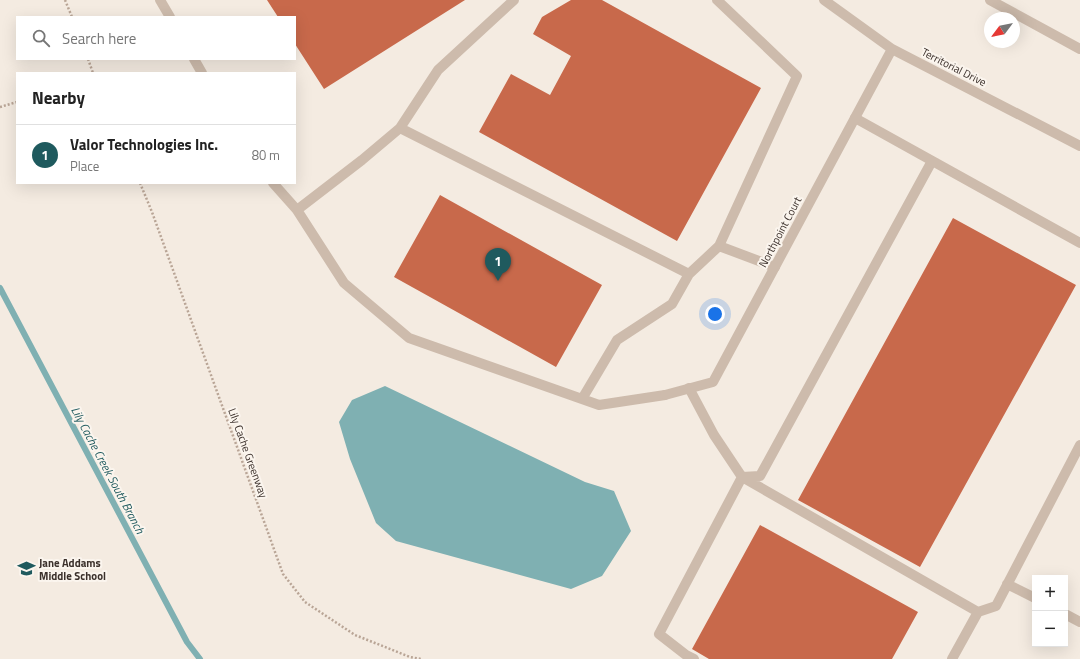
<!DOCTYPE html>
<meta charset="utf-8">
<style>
:root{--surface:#fff;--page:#f2f2f2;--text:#222;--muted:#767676;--line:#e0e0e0;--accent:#1f5a5e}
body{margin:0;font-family:"Titillium Web",sans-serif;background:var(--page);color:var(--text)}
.controls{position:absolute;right:12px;bottom:12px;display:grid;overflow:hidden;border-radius:0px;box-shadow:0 4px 16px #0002}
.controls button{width:36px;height:36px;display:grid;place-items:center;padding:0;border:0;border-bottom:1px solid var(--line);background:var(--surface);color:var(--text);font:20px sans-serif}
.compass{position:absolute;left:984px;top:12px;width:36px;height:36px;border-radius:50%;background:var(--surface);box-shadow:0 4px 16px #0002;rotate:238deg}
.you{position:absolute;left:715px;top:314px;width:14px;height:14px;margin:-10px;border:3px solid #fff;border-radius:50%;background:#1a73e8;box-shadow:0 0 0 6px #1a73e833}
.badge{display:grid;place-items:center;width:26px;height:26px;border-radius:50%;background:var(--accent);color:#fff;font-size:13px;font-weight:700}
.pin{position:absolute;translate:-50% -33px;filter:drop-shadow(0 1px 2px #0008)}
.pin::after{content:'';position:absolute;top:21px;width:14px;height:12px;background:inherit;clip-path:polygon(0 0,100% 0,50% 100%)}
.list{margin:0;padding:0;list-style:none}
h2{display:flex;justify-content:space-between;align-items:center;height:52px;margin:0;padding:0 16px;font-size:17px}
h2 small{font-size:13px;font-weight:400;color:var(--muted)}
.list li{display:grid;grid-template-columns:26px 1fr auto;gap:12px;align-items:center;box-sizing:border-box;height:60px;padding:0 16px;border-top:1px solid var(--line)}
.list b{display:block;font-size:15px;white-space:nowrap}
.list p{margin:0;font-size:13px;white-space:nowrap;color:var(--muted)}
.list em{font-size:13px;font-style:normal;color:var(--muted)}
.icon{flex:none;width:22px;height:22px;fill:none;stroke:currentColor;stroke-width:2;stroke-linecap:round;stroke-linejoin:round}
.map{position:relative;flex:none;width:1080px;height:659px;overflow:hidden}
.search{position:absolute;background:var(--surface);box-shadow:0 4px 16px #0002;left:16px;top:16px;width:280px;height:44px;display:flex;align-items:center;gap:10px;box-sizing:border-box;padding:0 14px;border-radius:0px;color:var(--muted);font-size:15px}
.panel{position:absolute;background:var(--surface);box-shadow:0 4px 16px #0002;left:16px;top:72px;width:280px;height:112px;border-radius:0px}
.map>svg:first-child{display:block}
.water{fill:#7fb0b2}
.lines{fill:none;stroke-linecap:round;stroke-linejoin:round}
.stream{stroke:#7fb0b2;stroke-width:6}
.building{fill:#c8694b}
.path{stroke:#b9a596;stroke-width:2.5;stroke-dasharray:2 2;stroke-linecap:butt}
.lane{stroke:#cdbbac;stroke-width:10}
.street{stroke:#cdbbac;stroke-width:10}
.labels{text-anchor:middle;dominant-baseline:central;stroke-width:4;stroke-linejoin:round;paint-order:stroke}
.street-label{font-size:11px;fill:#3b302b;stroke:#fbf5ee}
.poi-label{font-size:11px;font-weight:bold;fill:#3b302b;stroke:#fbf5ee;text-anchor:start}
.water-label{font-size:12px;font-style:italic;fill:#1f5a5e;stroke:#fbf5ee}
</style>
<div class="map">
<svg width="1080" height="659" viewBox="0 0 1080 659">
<rect width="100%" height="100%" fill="#f4ebe1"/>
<path class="water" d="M385,386L585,482L614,491L631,531L602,576L571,589L396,541L376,523L350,459L339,422L352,400Z"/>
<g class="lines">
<path class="stream" d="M0,288L187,642L200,659"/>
</g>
<path class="building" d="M267,0H465L324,89L295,44V17H278Z
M571,0H602L761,88L677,241L479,132L511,74L550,95L571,56L533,34L542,17Z
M440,195L602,285L556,367L394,277Z
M953,218L1076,285L920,567L798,500Z
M760,525L918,612L892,659H709L692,649Z"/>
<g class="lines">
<path class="path" d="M65,0L72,17
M88,59L93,73
M0,107L17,102
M140,183L152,212L283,574L305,602L355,635L410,657L421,659"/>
<path class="lane" d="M160,0L170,17
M717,0L797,76L719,246
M990,0L1080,49
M194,59L202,73
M855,118L1080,243
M400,128L689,274
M273,183L297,210L344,283L409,338L599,405L665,395
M297,210L362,160L400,128L438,70L514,0
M689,388L714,435L742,477L760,476L932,161
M582,399L617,340L672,304L689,274L719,246L775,267
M1007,584L1035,598
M1065,614L1080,622
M694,659L686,655L659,634L742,477L978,612
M952,659L978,612L996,606L1080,445"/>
<path class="street" d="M824,0L892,49L1080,146
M665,395L713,382L892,49"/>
</g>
<defs>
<symbol id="school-bare" viewBox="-9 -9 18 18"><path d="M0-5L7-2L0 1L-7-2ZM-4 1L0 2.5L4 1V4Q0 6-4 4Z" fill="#1f5a5e" stroke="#fbf5ee" stroke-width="2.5" paint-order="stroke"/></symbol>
</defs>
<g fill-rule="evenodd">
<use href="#school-bare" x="14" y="556" width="25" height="25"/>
</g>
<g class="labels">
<g class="street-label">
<text transform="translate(954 67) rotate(27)">Territorial Drive</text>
<text transform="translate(780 232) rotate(-62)">Northpoint Court</text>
<text transform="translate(248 453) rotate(70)">Lily Cache Greenway</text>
</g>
<g class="poi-label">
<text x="39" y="563">Jane Addams<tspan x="39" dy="13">Middle School</tspan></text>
</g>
<g class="water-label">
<text transform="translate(108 470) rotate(62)">Lily Cache Creek South Branch</text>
</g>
</g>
</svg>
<div class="controls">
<button>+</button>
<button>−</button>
</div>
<svg class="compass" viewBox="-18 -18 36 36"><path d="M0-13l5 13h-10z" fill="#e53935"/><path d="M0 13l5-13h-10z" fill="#767676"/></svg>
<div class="you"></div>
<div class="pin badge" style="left:498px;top:281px">1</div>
<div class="search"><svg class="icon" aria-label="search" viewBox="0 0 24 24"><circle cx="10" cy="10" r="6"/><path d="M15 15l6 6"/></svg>Search here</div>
<section class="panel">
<h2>Nearby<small></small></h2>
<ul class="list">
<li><span class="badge">1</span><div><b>Valor Technologies Inc.</b><p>Place</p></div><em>80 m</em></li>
</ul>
</section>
</div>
